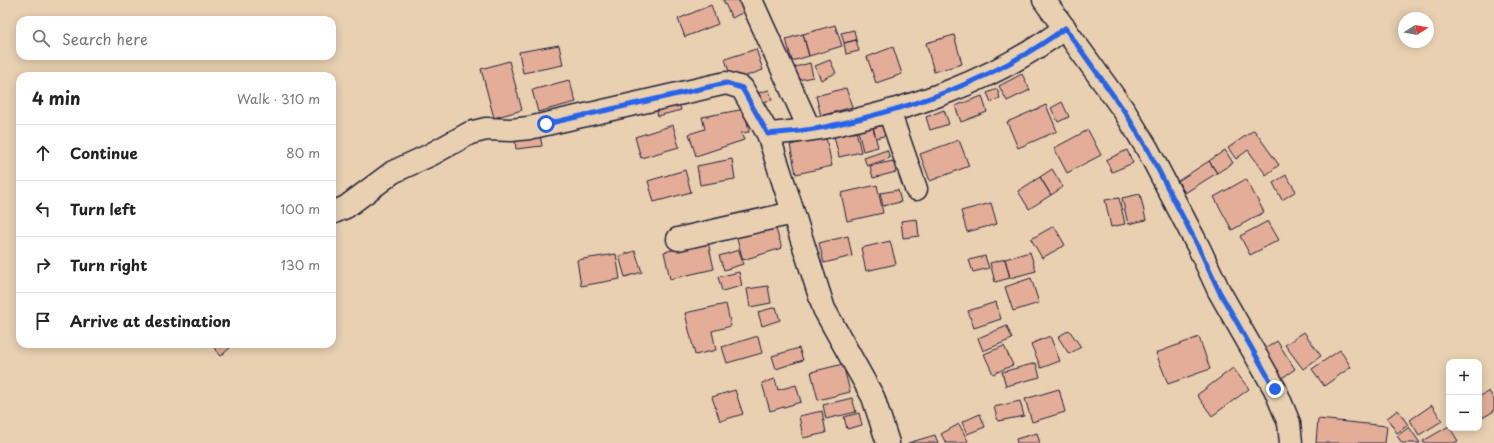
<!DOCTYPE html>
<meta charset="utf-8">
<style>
:root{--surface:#fff;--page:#f2f2f2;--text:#222;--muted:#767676;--line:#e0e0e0}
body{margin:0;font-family:"Playpen Sans",sans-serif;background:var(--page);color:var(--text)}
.controls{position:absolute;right:12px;bottom:12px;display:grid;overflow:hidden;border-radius:8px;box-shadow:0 2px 10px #0003}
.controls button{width:36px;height:36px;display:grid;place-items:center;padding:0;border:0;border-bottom:1px solid var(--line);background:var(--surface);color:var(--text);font:20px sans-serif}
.compass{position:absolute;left:1398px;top:12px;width:36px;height:36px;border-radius:50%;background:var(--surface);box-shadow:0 2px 10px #0003;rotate:79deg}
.stop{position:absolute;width:12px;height:12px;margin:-9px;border:3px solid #2563eb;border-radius:50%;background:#fff}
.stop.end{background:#2563eb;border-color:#fff;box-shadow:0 1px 4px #0008}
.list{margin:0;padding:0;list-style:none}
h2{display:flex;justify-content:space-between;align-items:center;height:52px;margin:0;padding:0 16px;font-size:17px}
h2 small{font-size:13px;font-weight:400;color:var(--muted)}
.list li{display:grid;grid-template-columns:26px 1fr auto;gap:12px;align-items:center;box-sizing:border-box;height:56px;padding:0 16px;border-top:1px solid var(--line)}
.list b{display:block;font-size:15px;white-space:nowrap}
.list em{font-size:13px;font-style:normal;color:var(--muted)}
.icon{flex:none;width:22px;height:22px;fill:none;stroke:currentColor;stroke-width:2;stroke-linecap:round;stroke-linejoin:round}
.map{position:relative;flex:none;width:1494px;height:443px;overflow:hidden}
.search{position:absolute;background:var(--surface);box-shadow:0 2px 10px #0003;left:16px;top:16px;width:320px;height:44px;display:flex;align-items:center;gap:10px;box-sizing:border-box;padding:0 14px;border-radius:12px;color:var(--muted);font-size:15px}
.panel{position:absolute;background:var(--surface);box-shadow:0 2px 10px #0003;left:16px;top:72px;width:320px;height:276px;border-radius:12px}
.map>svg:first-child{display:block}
.building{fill:#e3ad98;stroke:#22223b}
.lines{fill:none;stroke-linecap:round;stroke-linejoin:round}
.street-casing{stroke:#22223b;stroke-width:25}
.street{stroke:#e8d0b1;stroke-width:22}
.route{stroke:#2563eb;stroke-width:5}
</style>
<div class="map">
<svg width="1494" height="443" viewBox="0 0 1494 443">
<rect width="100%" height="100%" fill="#e8d0b1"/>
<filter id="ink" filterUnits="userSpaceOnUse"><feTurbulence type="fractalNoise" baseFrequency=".025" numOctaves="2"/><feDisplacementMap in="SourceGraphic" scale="8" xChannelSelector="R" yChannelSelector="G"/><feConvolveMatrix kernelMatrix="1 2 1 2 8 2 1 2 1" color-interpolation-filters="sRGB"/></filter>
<g filter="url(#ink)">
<path class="building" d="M723,0H741L746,11L732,18Z
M711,5L718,24L685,37L678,19Z
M835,25L842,46L809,56L803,34Z
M854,30L856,40L844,43L841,33Z
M803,34L809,56L792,61L786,39Z
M954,35L962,64L934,72L926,43Z
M856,40L859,51L846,54L844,43Z
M559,45L563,65L523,73L519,52Z
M893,47L902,74L876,83L867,57Z
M756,49L763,70L732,81L725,59Z
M830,60L836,73L821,80L815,66Z
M509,61L522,110L494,118L481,69Z
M810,63L813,77L798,80L795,67Z
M1022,74L1030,90L1007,101L999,86Z
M569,80L576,102L538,112L532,90Z
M846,88L852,107L821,116L816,96Z
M997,89L1000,98L991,102L987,93Z
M769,90L772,100L753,104L751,95Z
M677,95L681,110L658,116L654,101Z
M982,96L987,112L961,122L955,106Z
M1062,102L1069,117L1058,122L1051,108Z
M1046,105L1057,131L1018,148L1007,122Z
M745,109L749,132L741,133L744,140L696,156L689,134L705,129L702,117Z
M944,110L949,124L930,130L926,117Z
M885,115L891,134L876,138L871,119Z
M872,124L878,147L863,151L857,127Z
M673,125L679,147L641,158L635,137Z
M855,127L861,152L839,157L833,132Z
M539,128L542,146L516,149L514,131Z
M1088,130L1101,155L1067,173L1054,148Z
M1254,130L1279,165L1266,175L1248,150L1236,159L1228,148Z
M826,137L832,166L796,174L790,145Z
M959,140L969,166L930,181L920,154Z
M887,150L890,158L867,166L864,158Z
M1127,150L1133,163L1112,172L1106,160Z
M1225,150L1233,163L1217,173L1209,161Z
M732,159L735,179L700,185L697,166Z
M893,161L896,172L873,178L870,166Z
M1209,161L1217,173L1185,193L1178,181Z
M1052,169L1063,187L1051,195L1040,177Z
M685,170L691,192L654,202L648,181Z
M1286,175L1296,191L1282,200L1273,183Z
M1040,177L1051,195L1029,209L1018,191Z
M1246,179L1264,212L1232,230L1214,197Z
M877,185L883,213L847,221L841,193Z
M898,190L901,202L883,206L880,193Z
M1140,194L1146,220L1128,224L1122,198Z
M1119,198L1125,224L1111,227L1105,200Z
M991,203L997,224L967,232L961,211Z
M917,219L919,236L903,238L901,221Z
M1268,221L1279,240L1250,255L1240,236Z
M774,223L782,248L743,260L736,236Z
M1054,226L1065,245L1042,258L1031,239Z
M848,236L852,256L824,263L819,243Z
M890,241L896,264L866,271L861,248Z
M708,242L714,269L670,279L664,252Z
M739,250L743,264L724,270L719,256Z
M635,251L642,272L625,277L619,256Z
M1030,252L1036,271L1010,278L1005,259Z
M616,254L620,279L581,286L577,260Z
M985,256L989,268L973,272L969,260Z
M1005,259L1010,278L995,282L990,263Z
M739,272L742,286L722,291L718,277Z
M1031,278L1039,303L1013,311L1005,287Z
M768,286L771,303L750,307L747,289Z
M996,302L1001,319L974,328L968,311Z
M726,304L731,326L712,331L716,350L695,355L685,313Z
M776,307L780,320L762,326L758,312Z
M1007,326L1012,339L983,351L978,338Z
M1069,330L1081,347L1069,354L1058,337Z
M1304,332L1321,356L1303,369L1285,345Z
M758,336L762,353L727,363L722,347Z
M1050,336L1060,361L1041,368L1031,344Z
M1199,337L1210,369L1168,384L1156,353Z
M1277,341L1295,369L1279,380L1260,352Z
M211,344H231L232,346L221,356Z
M1004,346L1013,365L993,374L984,354Z
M799,348L803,360L776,369L772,356Z
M1340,350L1351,367L1324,386L1312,369Z
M1036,363L1040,377L1006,386L1002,372Z
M843,364L850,392L818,400L811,372Z
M1233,368L1249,389L1212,416L1197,395Z
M775,379L778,390L796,385L801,402L770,411L762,383Z
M1059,389L1065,412L1032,422L1025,399Z
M735,390L743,414L720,421L712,397Z
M1489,391L1494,400V411L1479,420V397Z
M852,398L856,412L826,419L823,405Z
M1020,401L1024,416L998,421L994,407Z
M1432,405L1442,421L1419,435L1410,420Z
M1398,410L1408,425L1397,433L1387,418Z
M822,411L826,433L803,438L799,416Z
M859,413L862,425L847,429L844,417Z
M980,414L985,427L967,434L962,422Z
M1318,419L1387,426L1385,443H1316Z
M959,424L968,441L964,443H946L941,434Z
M1449,426L1458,441L1454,443H1424L1423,441Z
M1409,427L1420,443H1402L1397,436Z
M1037,433L1040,443H1017L1016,439Z
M935,435L938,443H908Z"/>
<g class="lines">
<defs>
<path id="street" d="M751,0L809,128
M1044,0L1125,112L1148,150L1199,248L1219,291L1275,389L1289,423L1291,443
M889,111L916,189
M768,134L824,309L873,397L888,443
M332,213L346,207L393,172L430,155L470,133L486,129L511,130L529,128L726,83L742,88L768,134C787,132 807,131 825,127C911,109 994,81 1065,28
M678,239L793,213"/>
</defs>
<use href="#street" class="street-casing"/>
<use href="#street" class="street"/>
</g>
</g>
<g class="lines" filter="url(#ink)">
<path class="route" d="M546,124L726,83L742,88L768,134C787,132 807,131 825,127C912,108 993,81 1065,28L1125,112L1148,150L1199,248L1219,291L1275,389"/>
</g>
</svg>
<div class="controls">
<button>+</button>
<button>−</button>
</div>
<svg class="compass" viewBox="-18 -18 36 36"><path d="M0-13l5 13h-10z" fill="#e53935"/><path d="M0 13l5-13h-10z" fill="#767676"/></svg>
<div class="stop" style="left:546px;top:124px"></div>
<div class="stop end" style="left:1275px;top:389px"></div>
<div class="search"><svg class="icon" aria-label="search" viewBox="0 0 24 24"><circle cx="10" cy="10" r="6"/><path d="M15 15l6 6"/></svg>Search here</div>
<section class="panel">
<h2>4 min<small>Walk · 310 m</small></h2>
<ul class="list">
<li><svg class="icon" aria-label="ahead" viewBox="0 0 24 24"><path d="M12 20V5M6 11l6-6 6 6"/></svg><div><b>Continue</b></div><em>80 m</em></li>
<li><svg class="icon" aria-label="left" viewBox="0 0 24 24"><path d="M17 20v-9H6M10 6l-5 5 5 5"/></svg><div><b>Turn left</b></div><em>100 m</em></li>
<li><svg class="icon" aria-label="right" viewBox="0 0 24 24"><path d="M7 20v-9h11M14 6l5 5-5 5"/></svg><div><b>Turn right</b></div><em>130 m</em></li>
<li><svg class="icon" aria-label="arrive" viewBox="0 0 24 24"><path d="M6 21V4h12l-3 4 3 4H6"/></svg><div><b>Arrive at destination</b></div></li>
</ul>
</section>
</div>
